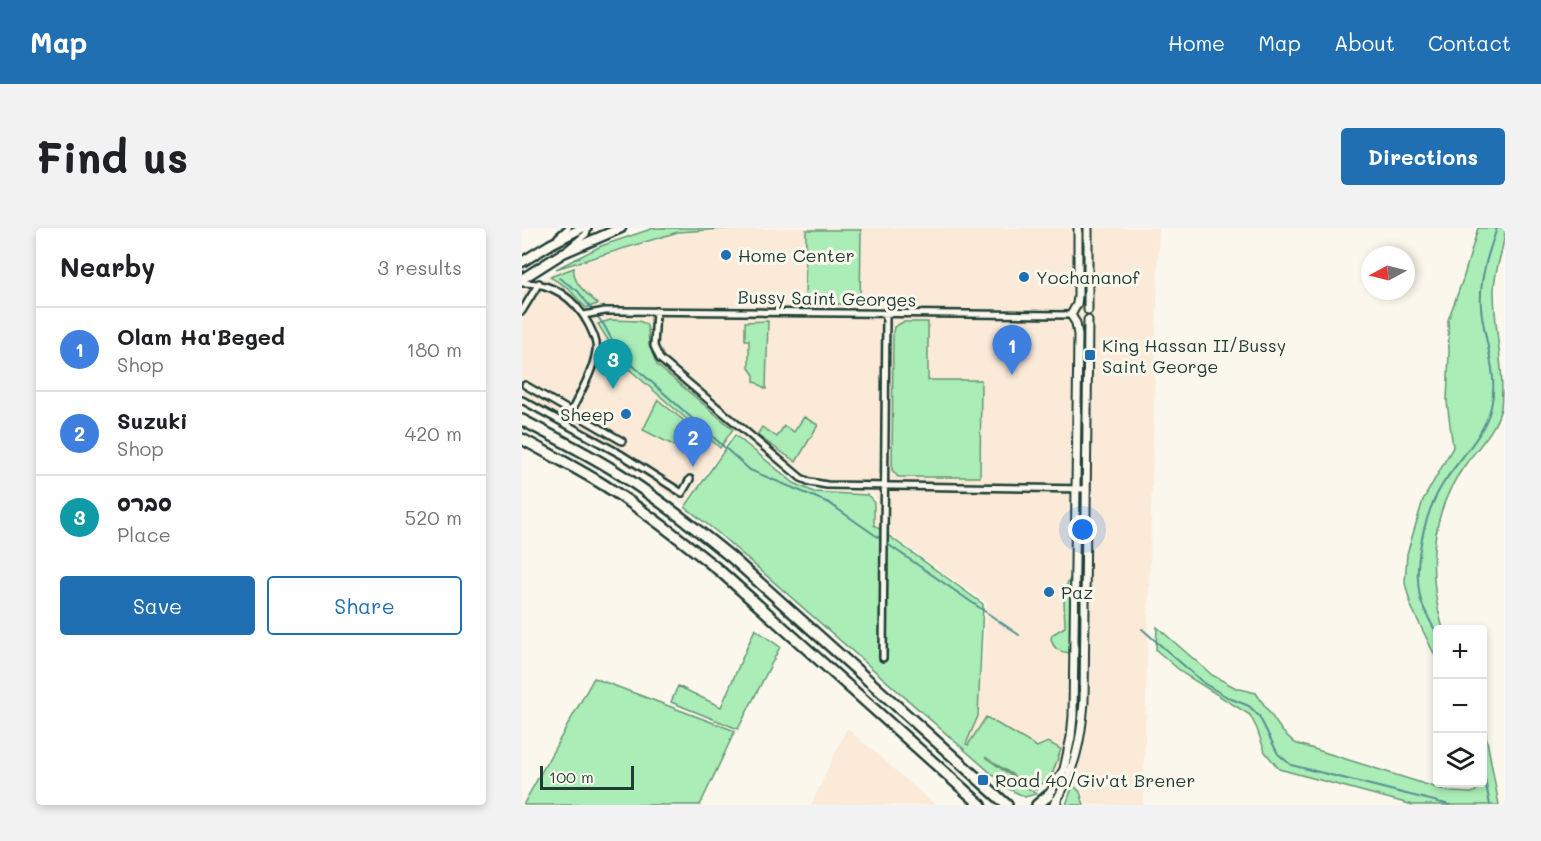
<!DOCTYPE html>
<meta charset="utf-8">
<style>
:root{--surface:#fff;--page:#f2f2f2;--text:#202124;--muted:#757577;--line:#e0e0e0;--accent:#1f6fb2}
body{margin:0;font-family:Mali,"Playpen Sans Hebrew",sans-serif;background:var(--page);color:var(--text)}
.controls{position:absolute;right:18px;bottom:18px;display:grid;overflow:hidden;border-radius:6px;box-shadow:0 3px 9px #0003}
.controls button{width:54px;height:54px;display:grid;place-items:center;padding:0;border:0;border-bottom:2px solid var(--line);background:var(--surface);color:var(--text);font:30px sans-serif}
.compass{position:absolute;left:839px;top:18px;width:54px;height:54px;border-radius:50%;background:var(--surface);box-shadow:0 3px 9px #0003;rotate:263deg}
.scale{position:absolute;left:18px;bottom:15px;width:94px;box-sizing:border-box;padding-left:6px;border:3px solid #1f3d34;border-top:0;font-size:16px;line-height:21px;white-space:nowrap;color:#1f3d34;-webkit-text-stroke:4px #fbf7ec;paint-order:stroke}
.you{position:absolute;left:561px;top:302px;width:21px;height:21px;margin:-15px;border:4px solid #fff;border-radius:50%;background:#1a73e8;box-shadow:0 0 0 9px #1a73e833}
.badge{display:grid;place-items:center;width:39px;height:39px;border-radius:50%;background:var(--accent);color:#fff;font-size:20px;font-weight:700}
.pin{position:absolute;translate:-50% -50px;filter:drop-shadow(0 2px 3px #0008)}
.pin::after{content:'';position:absolute;top:32px;width:21px;height:18px;background:inherit;clip-path:polygon(0 0,100% 0,50% 100%)}
.list{margin:0;padding:0;list-style:none}
h2{display:flex;justify-content:space-between;align-items:center;height:78px;margin:0;padding:0 24px;font-size:26px}
h2 small{font-size:20px;font-weight:400;color:var(--muted)}
.list li{display:grid;grid-template-columns:39px 1fr auto;gap:18px;align-items:center;box-sizing:border-box;height:84px;padding:0 24px;border-top:2px solid var(--line)}
.list b{display:block;font-size:22px;white-space:nowrap}
.list p{margin:0;font-size:20px;white-space:nowrap;color:var(--muted)}
.list em{font-size:20px;font-style:normal;color:var(--muted)}
.actions{display:flex;gap:12px;padding:18px 24px}
.actions a{flex:1;padding:14px 0;border:2px solid var(--accent);border-radius:6px;text-align:center;font-size:21px;color:var(--accent)}
.actions .main{background:var(--accent);color:#fff}
.icon{flex:none;width:33px;height:33px;fill:none;stroke:currentColor;stroke-width:2;stroke-linecap:round;stroke-linejoin:round}
.map{position:relative;flex:none;width:983px;height:577px;overflow:hidden;border-radius:6px}
header{display:flex;align-items:center;gap:36px;box-sizing:border-box;height:84px;padding:0 30px;background:var(--accent);color:#fff}
header strong{font-size:28px}
nav{display:flex;gap:33px;margin-inline-start:auto;font-size:21px}
.intro{display:flex;align-items:center;justify-content:space-between;box-sizing:border-box;height:144px;padding:0 36px}
h1{margin:0;font-size:42px}
.button{padding:15px 27px;border-radius:6px;background:var(--accent);color:#fff;font-size:21px;font-weight:700}
main{display:flex;gap:36px;padding:0 36px}
aside{flex:1;background:var(--surface);border-radius:6px;box-shadow:0 3px 9px #0003}
.map>svg:first-child{display:block}
.built{fill:#faead7}
.green{fill:#abedb6;stroke:#659575;stroke-width:1.5}
.lines{fill:none;stroke-linecap:round;stroke-linejoin:round}
.stream{stroke:#549192;stroke-width:2}
.minor-casing{stroke:#1f3d34;stroke-width:10}
.tertiary-casing{stroke:#1f3d34;stroke-width:11}
.primary-casing{stroke:#1f3d34;stroke-width:13}
.trunk-casing{stroke:#1f3d34;stroke-width:14}
.minor{stroke:#fbf7ec;stroke-width:5}
.tertiary{stroke:#fbf7ec;stroke-width:7}
.primary{stroke:#fbf7ec;stroke-width:8}
.trunk{stroke:#fbf7ec;stroke-width:9}
.poi-dot{fill:#1f6fb2;stroke:#fbf7ec;stroke-width:2}
.labels{text-anchor:middle;dominant-baseline:central;stroke-width:6;stroke-linejoin:round;paint-order:stroke}
.poi-label{font-size:18px;fill:#1f3d34;stroke:#fbf7ec;text-anchor:start}
.street-label{font-size:18px;fill:#1f3d34;stroke:#fbf7ec}
</style>
<header>
<strong>Map</strong>
<nav><a>Home</a><a>Map</a><a>About</a><a>Contact</a></nav>
</header>
<div class="intro"><h1>Find us</h1><a class="button">Directions</a></div>
<main>
<aside>
<h2>Nearby<small>3 results</small></h2>
<ul class="list">
<li><span class="badge" style="background:#3f7fe0">1</span><div><b>Olam Ha'Beged</b><p>Shop</p></div><em>180 m</em></li>
<li><span class="badge" style="background:#3f7fe0">2</span><div><b>Suzuki</b><p>Shop</p></div><em>420 m</em></li>
<li><span class="badge" style="background:#0f9aa8">3</span><div><b>סברס</b><p>Place</p></div><em>520 m</em></li>
</ul>
<div class="actions"><a class="main">Save</a><a>Share</a></div>
</aside>
<div class="map">
<svg width="983" height="577" viewBox="0 0 983 577">
<rect width="100%" height="100%" fill="#fbf7ec"/>
<filter id="ink" filterUnits="userSpaceOnUse"><feTurbulence type="fractalNoise" baseFrequency=".0167" numOctaves="2"/><feDisplacementMap in="SourceGraphic" scale="12" xChannelSelector="R" yChannelSelector="G"/><feConvolveMatrix kernelMatrix="1 2 1 2 8 2 1 2 1" color-interpolation-filters="sRGB"/></filter>
<g filter="url(#ink)">
<path class="built" d="M276,0H637L621,577H564L560,564L533,546L514,564L444,516L456,488L465,375L353,296L354,274L352,266L293,262L275,253L212,204L162,277L91,228L0,178V65L7,58L32,44L150,7L170,3Z
M325,500L413,577H289Z"/>
<path class="green" d="M132,0H216L156,4L34,41L79,18Z
M956,0H983C983,21 972,41 972,62C972,102 983,140 979,180C974,202 956,219 943,237C907,286 905,345 921,401H915V432L889,378L883,355L885,326L901,272L931,219L925,174L927,124L926,92L941,51Z
M284,2H339L338,76H283Z
M52,40C50,55 65,66 76,76L64,80L46,60L28,49Z
M88,92L117,93L124,96L126,101L127,117L135,137L211,201L198,220L100,135L76,96Z
M246,93L244,161L232,153V147L227,140V112H223V94Z
M381,94H406V152H459L458,249H376L370,242L371,105L372,99Z
M136,172L171,200L159,221L121,202Z
M282,189L296,197L274,234L235,207L240,199L255,209L262,198L272,204Z
M213,207L272,255L292,264L345,267L349,269L352,275V297L461,376L456,488L444,516L446,517L464,489L515,519L526,514L539,521L531,544L514,562L463,529L514,566L503,569L487,561L195,304L163,279Z
M548,351V425C537,424 531,421 529,410L531,406L543,399C543,385 539,362 548,351Z
M635,399L690,447L714,460L734,465L760,503L773,515L928,564L950,565L954,563L953,555L960,554L961,491L977,577H891L757,541L743,524L735,501L728,487L662,446L634,422Z
M233,401L258,419L216,501L149,474L156,458L199,479Z
M72,450L213,503L178,577H1Z
M551,557L558,564L562,577H544Z"/>
<g class="lines">
<path class="stream" d="M37,50L56,63L82,97L97,125L228,242L307,275L360,312
M364,315L497,407
M620,401L683,456L707,470L727,478L737,488L756,526L769,537L928,577
M915,406C909,394 901,382 898,369C891,337 902,287 919,259C935,232 961,211 969,179C977,147 962,112 959,80C957,52 966,26 975,0
M960,536L968,577"/>
<defs>
<path id="minor" d="M36,9L46,0
M47,20L64,6L66,0
M0,55C30,54 53,70 67,97C71,105 76,115 74,123C71,144 58,165 49,184
M0,83L17,55
M134,83L132,118L138,131L279,250L288,254L305,257L563,261
M62,87L83,83H97L549,87
M3,157L100,213
M0,172L100,227L160,265L168,251
M361,430L364,86"/>
<path id="tertiary" d="M566,82V0
M525,570L542,541L549,509L551,488L556,107L554,95L549,87L555,76L556,68V0
M532,577C553,542 559,514 562,474L566,92"/>
<path id="primary" d="M0,34L29,16L60,0
M0,51L41,25L99,0"/>
<path id="trunk" d="M0,192C30,208 61,223 90,241C132,267 171,298 209,329L485,577
M0,211C27,226 55,240 82,257C123,283 160,312 198,343L459,577
M515,577L527,567
M533,577L534,574"/>
</defs>
<use href="#minor" class="minor-casing"/>
<use href="#tertiary" class="tertiary-casing"/>
<use href="#primary" class="primary-casing"/>
<use href="#trunk" class="trunk-casing"/>
<use href="#minor" class="minor"/>
<use href="#tertiary" class="tertiary"/>
<use href="#primary" class="primary"/>
<use href="#trunk" class="trunk"/>
</g>
</g>
<g class="poi-dot">
<circle cx="204" cy="27" r="6"/>
<circle cx="502" cy="49" r="6"/>
<rect x="562" y="121" width="12" height="12" rx="3"/>
<circle cx="104" cy="186" r="6"/>
<circle cx="527" cy="364" r="6"/>
<rect x="455" y="546" width="12" height="12" rx="3"/>
</g>
<g class="labels">
<g class="poi-label">
<text x="216" y="27">Home Center</text>
<text x="514" y="49">Yochananof</text>
<text x="580" y="117">King Hassan II/Bussy<tspan x="580" dy="21">Saint George</tspan></text>
<text x="92" y="186" text-anchor="end">Sheep</text>
<text x="539" y="364">Paz</text>
<text x="473" y="552">Road 40/Giv'at Brener</text>
</g>
<g class="street-label">
<text transform="translate(305 70) rotate(1)">Bussy Saint Georges</text>
</g>
</g>
</svg>
<div class="controls">
<button>+</button>
<button>−</button>
<button><svg class="icon" aria-label="layers" viewBox="0 0 24 24"><path d="M12 4l9 5-9 5-9-5zM3 14l9 5 9-5"/></svg></button>
</div>
<svg class="compass" viewBox="-18 -18 36 36"><path d="M0-13l5 13h-10z" fill="#e53935"/><path d="M0 13l5-13h-10z" fill="#757577"/></svg>
<div class="scale">100 m</div>
<div class="you"></div>
<div class="pin badge" style="left:490px;top:147px;background:#3f7fe0">1</div>
<div class="pin badge" style="left:171px;top:239px;background:#3f7fe0">2</div>
<div class="pin badge" style="left:91px;top:161px;background:#0f9aa8">3</div>
</div>
</main>
